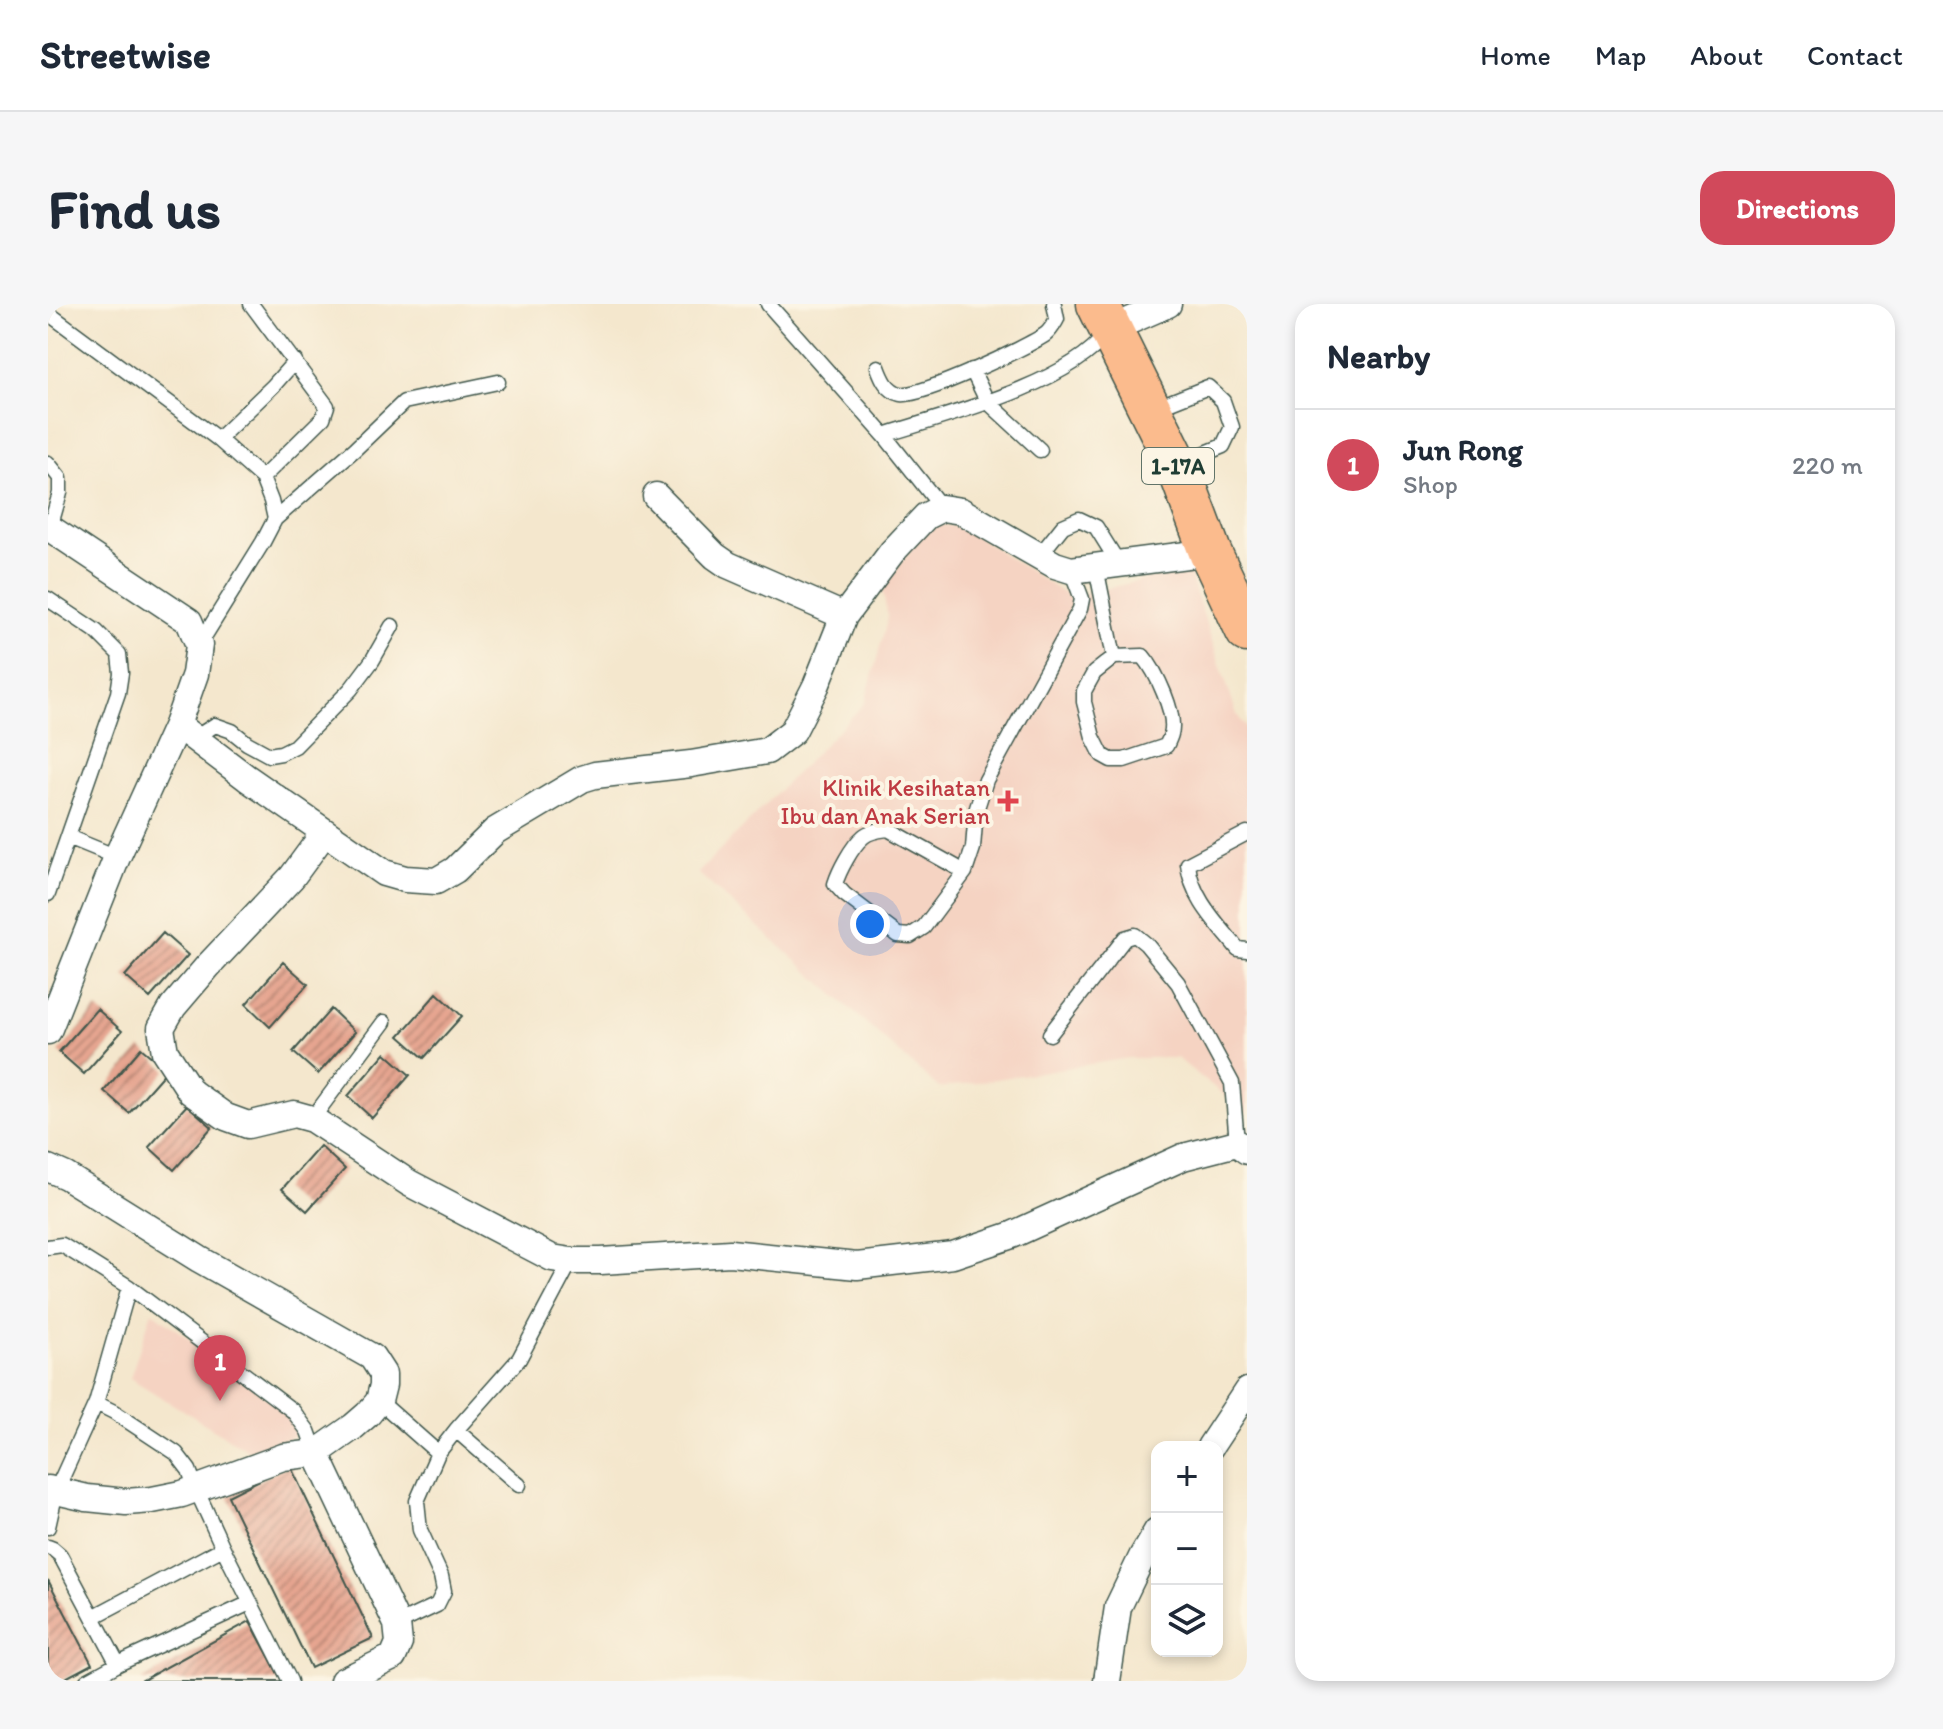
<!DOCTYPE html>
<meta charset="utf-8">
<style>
:root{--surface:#fff;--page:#f6f6f7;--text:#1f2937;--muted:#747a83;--line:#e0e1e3;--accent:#d1495b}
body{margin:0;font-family:Itim,sans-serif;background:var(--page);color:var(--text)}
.controls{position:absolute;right:24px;bottom:24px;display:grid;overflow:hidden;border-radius:16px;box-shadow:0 4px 12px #0003}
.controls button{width:72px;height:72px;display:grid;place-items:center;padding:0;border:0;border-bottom:2px solid var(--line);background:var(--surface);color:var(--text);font:40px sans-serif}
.you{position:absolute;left:822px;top:620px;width:28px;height:28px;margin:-20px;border:6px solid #fff;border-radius:50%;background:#1a73e8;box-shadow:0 0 0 12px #1a73e833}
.badge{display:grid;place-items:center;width:52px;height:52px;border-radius:50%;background:var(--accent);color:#fff;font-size:26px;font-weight:700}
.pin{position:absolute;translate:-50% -66px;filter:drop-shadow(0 2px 4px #0008)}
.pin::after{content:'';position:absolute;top:42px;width:28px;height:24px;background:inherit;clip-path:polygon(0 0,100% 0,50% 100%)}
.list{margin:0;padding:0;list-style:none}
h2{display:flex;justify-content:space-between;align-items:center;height:104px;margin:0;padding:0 32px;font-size:34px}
h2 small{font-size:26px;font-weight:400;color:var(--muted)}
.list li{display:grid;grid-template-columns:52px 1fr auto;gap:24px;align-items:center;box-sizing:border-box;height:112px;padding:0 32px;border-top:2px solid var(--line)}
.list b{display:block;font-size:30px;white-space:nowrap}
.list p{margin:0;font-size:26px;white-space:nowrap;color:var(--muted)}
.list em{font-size:26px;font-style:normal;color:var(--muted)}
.icon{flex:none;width:44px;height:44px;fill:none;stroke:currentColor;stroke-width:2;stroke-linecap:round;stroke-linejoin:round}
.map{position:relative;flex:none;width:1199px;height:1377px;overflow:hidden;border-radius:24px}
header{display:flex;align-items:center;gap:48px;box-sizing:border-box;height:112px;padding:0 40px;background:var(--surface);border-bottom:2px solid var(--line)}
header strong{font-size:38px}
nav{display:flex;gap:44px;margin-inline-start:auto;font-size:28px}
.intro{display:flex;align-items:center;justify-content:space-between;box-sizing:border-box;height:192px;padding:0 48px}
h1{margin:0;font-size:56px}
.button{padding:20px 36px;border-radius:24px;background:var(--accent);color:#fff;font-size:28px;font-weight:700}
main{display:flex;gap:48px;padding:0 48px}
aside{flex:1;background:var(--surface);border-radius:24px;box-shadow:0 4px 12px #0003}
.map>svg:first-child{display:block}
.built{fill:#f5d3c2}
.building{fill:url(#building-hatch)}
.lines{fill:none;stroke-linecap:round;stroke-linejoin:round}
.lane-casing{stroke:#3f564b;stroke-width:17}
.street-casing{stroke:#3f564b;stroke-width:29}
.primary-casing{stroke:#3f564b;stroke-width:45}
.lane{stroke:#fff;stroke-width:14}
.street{stroke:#fff;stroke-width:26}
.primary{stroke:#fbbb8d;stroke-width:42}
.health-dot{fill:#e0444e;stroke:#fcf5e5;stroke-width:3}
.labels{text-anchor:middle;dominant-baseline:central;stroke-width:8;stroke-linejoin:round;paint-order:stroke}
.shield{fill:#fcf5e5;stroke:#617469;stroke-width:2}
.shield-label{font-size:22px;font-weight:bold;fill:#1f3d34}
.health-label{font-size:24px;fill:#be3a42;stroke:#fcf5e5;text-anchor:end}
</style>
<header>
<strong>Streetwise</strong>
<nav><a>Home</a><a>Map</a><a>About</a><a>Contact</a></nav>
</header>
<div class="intro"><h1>Find us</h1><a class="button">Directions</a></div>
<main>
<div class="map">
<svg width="1199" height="1377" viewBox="0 0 1199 1377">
<defs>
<pattern id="building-hatch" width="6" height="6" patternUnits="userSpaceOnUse" patternTransform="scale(2)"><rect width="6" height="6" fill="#e6a590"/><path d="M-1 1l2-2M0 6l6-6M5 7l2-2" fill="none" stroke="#ba8876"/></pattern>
</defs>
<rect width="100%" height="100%" fill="#fcf5e5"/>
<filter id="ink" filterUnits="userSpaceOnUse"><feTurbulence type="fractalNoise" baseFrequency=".0125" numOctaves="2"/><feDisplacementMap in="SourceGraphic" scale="16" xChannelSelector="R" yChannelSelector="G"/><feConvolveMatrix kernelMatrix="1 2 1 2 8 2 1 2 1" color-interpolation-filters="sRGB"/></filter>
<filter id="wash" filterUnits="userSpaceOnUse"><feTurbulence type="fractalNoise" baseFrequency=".006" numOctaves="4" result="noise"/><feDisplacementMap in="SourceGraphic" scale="32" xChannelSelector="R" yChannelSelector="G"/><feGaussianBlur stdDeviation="1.8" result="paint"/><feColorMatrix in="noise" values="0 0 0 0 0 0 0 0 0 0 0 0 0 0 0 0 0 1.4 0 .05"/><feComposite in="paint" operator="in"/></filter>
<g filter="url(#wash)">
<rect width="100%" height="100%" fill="#f4e7cd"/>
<path class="built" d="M881,220L914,223L1021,293L1140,266L1189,411L1199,425V809L1129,754H1081L891,784L650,569L817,399L840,313L834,285Z
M104,1007L255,1121L253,1129L203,1148L82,1074Z"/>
<g id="blocks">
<path class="building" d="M115,629L140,651L102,694L77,672Z
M235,658L260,680L222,723L198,700Z
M389,689L414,712L376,754L351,732Z
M49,705L74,727L36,770L11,748Z
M283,705L307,728L270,770L245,748Z
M93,744L119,766L81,809L56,787Z
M337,749L362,771L324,814L300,792Z
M139,801L164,823L126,866L101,843Z
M272,842L297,865L259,907L234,885Z
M242,1161L325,1334L263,1364L180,1192Z
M0,1276L44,1360L12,1377H0Z
M202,1317L234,1377H93Z"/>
</g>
</g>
<g filter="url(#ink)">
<use href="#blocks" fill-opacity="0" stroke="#3f564b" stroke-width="2"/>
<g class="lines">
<defs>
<path id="lane" d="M203,0L279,102L275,114L214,174
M720,0L836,131L894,204
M0,9L170,135L214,174L223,197L227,215L215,238L151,341
M830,63C834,74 839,87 853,90C871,94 980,43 998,30C1003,26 1006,20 1009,15L1006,0
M924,66L939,97L992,146
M1107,104L1160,83L1175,97L1184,123L1175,142L1133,159
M836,131C896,112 1021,80 1058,30
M170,135L225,82L247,57
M0,159L12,174V189L2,224
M227,215L307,145L356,98L450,78
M991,252L1015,222L1031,215L1048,223L1071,260
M1048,263L1066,353
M0,295L48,327L71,350L73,369L70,389L0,590
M1095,352C1108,367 1129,411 1123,430C1122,434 1120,438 1118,442L1076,456H1063L1054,451L1045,433L1036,398V387L1046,369L1066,353Z
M147,434L167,421L184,427L199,439L221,451L233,449L247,442L303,385L324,357L344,322
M1199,529L1140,560C1143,594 1170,620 1190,645L1199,646
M20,533L69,553
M917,568L840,525C832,526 821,527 815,533C804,542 791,567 787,580L796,590L850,631L862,632L876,623L917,568L925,544L928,507L938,476L1032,305L1034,295L1023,266
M1002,730L1077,634L1087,631L1098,640L1130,679L1184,779L1189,839
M264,815L336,718
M0,943L14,941L81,983L245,1107L260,1127L268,1149
M331,1097L390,1149L408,1126L471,1055L523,957
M48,1099L81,983
M408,1126L471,1181
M0,1223L8,1187L48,1099L66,1108L128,1149L141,1166L148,1185L175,1244L242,1377
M0,1243L5,1245L12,1251L70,1360
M45,1313L175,1244
M349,1320L389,1301L396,1287L393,1272L372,1226L369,1197L390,1149
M39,1377L70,1360L202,1299"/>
<path id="street" d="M1063,25L1120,0
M608,192L667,252L680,261L796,312
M0,223L141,317L151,341L147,370L129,421L69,553L0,727
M129,421L199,474L336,569L357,575L388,577L407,566L447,527L534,475L547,471L643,460L719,447L745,427L768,382L796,312L844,248L878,212L894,204L913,207L1007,261L1023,266L1162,248
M277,528L244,573L160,662L125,703L113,724L117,748L143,788L178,813L200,821L246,810L264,815L361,879L504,954L523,957H553L682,949L809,962L905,951L964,931L1135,853L1189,839L1199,847
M0,864L18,872L151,955L324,1053L335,1070V1081L331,1097L320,1110L305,1123L268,1149L235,1153L134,1190L104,1196L78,1198L39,1194L0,1185
M1162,1143L1199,1087
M268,1149L349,1320L351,1339L345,1353L295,1377
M1059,1377L1070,1303L1095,1251L1109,1227"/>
<path id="primary" d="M1050,0L1129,160L1162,248L1199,327"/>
</defs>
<use href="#lane" class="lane-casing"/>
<use href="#street" class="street-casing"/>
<use href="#primary" class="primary-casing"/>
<use href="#lane" class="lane"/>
<use href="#street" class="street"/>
<use href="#primary" class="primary"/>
</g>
</g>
<path class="health-dot" d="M956 485h8v8h8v8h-8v8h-8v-8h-8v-8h8z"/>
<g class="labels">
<rect class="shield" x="1094" y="144" width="72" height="36" rx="6"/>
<g class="shield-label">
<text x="1130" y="162">1-17A</text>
</g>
<g class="health-label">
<text x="942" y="483">Klinik Kesihatan<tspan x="942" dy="28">Ibu dan Anak Serian</tspan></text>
</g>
</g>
</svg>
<div class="controls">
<button>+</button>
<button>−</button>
<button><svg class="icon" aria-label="layers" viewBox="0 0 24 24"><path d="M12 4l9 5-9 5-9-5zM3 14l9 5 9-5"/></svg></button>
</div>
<div class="you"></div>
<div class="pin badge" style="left:172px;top:1097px">1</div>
</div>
<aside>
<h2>Nearby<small></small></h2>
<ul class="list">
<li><span class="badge">1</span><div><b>Jun Rong</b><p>Shop</p></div><em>220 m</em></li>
</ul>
</aside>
</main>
